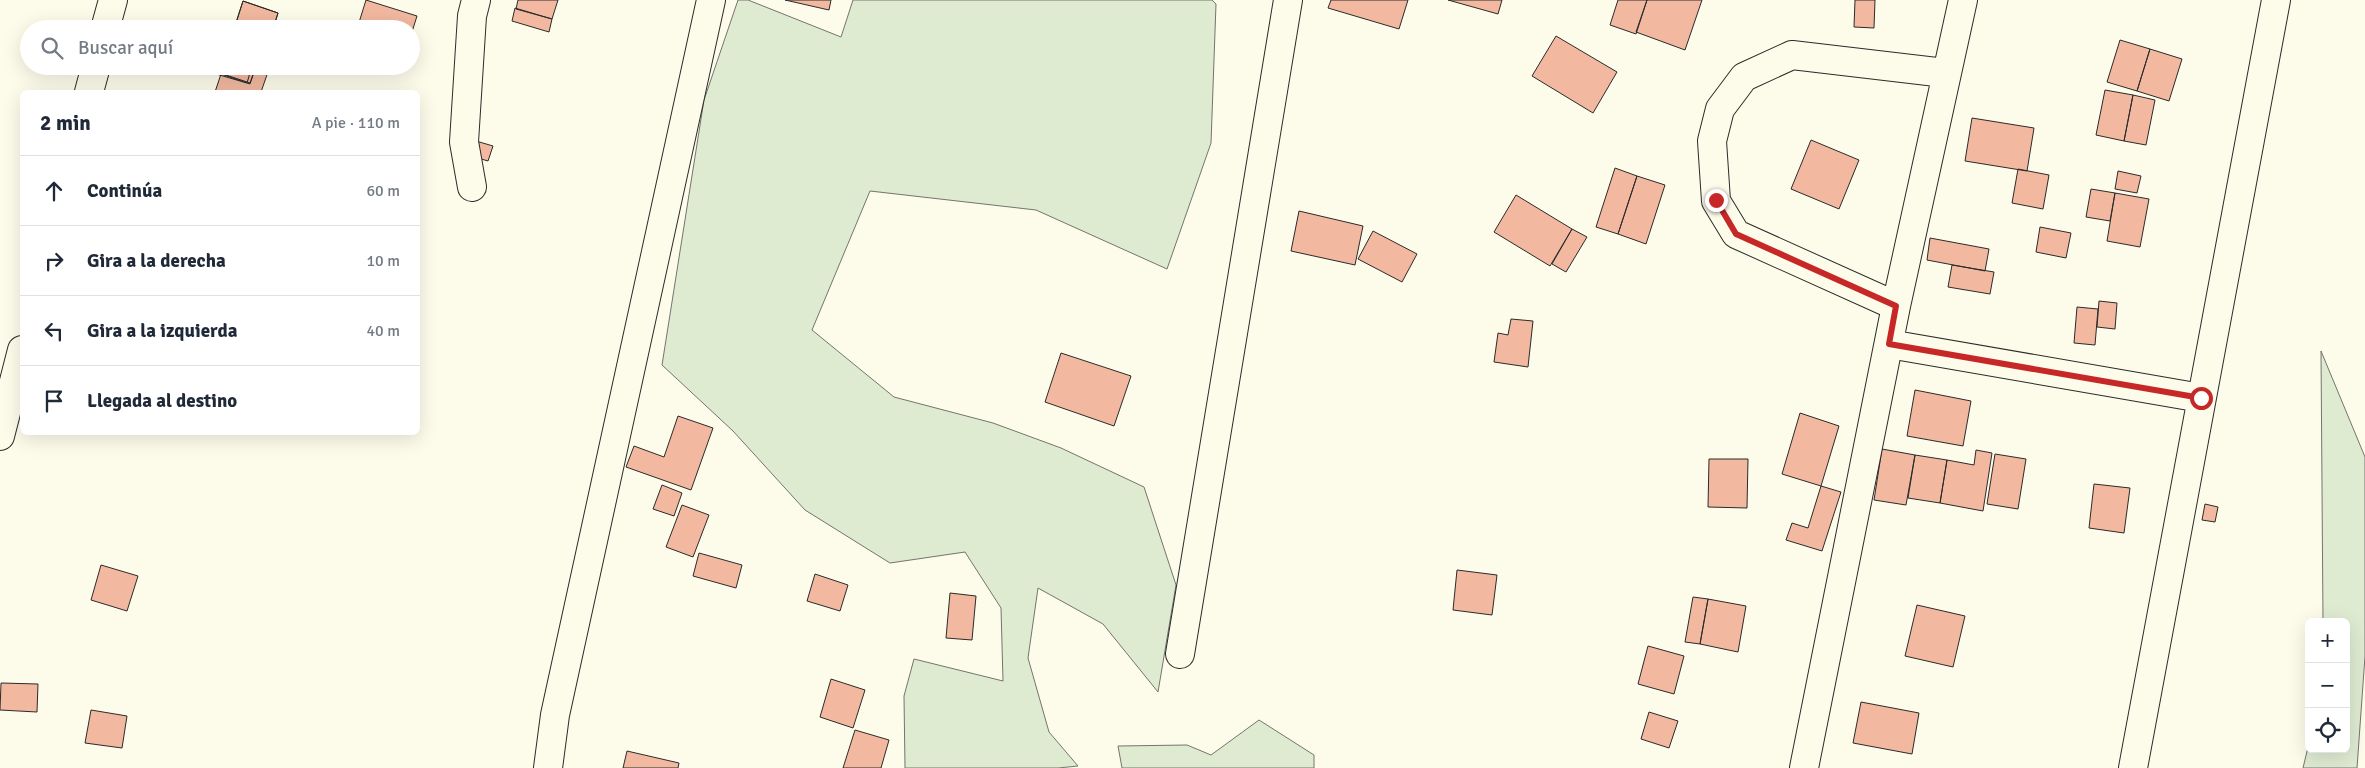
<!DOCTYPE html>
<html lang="es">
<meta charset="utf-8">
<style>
:root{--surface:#fff;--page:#f2f2f3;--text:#1f2937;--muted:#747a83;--line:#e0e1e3}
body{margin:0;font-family:Signika,sans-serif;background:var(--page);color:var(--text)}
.controls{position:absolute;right:15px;bottom:15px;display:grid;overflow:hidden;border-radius:8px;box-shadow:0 5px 20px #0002}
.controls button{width:45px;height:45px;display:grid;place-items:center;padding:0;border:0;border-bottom:1px solid var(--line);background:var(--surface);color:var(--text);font:25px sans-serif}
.stop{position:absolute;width:15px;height:15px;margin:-11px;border:4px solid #c62828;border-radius:50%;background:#fff}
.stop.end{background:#c62828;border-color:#fff;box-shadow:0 1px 5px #0008}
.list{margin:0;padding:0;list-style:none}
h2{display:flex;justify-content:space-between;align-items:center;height:65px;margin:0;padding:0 20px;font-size:21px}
h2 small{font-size:16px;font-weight:400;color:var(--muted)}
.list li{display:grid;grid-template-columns:32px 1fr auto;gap:15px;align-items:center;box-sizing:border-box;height:70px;padding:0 20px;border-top:1px solid var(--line)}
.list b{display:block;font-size:19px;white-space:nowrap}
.list em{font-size:16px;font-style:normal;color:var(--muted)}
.icon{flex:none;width:28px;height:28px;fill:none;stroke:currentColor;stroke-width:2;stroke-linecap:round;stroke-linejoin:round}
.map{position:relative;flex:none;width:2365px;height:768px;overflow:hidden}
.search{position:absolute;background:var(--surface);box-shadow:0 5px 20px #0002;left:20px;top:20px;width:400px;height:55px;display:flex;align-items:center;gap:12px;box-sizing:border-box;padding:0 18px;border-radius:28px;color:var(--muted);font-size:19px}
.panel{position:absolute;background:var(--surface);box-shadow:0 5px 20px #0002;left:20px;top:90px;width:400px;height:345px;border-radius:8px}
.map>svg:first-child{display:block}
.green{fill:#deebd1;stroke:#74746e}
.building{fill:#f2b8a0;stroke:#2b2b2b}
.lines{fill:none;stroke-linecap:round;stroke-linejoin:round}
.minor-casing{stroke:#2b2b2b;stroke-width:30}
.minor{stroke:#fdfbea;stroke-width:28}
.route{stroke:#c62828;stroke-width:6}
</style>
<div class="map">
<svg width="2365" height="768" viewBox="0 0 2365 768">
<rect width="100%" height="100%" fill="#fdfbea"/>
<path class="green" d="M738,0H748L841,37L853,0H1212L1216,4L1211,143L1167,269L1036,210L870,191L812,330L894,397L993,423L1061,448L1144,487L1176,585L1158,692L1103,624L1038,588L1028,658L1049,732L1078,766L1058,768H905L904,696L914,659L1003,681L1001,608L965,552L890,563L805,510L733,431L662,365L704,100Z
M2321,351L2365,457V656L2357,768H2303L2309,743V749H2346V622H2323Z
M1259,720L1314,755V768H1122L1118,746L1187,745L1211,755Z"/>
<path class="building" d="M366,0L417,16L411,35V29H357Z
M518,0H558L552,19L516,9Z
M785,0H831L829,10Z
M1331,0H1408L1399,29L1328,8Z
M1448,0H1502L1498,14Z
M1618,0H1647L1636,34L1610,25Z
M1647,0H1702L1685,50L1636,32Z
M1855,0H1875L1874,28L1854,27Z
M243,1L278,13L273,29H234Z
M243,1L278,13L273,29H234Z
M515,8L552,19L549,32L512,21Z
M1556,36L1617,72L1593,113L1532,76Z
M2120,40L2150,49L2137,91L2107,82Z
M2150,49L2182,59L2169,101L2137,91Z
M199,66H256L250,83Z
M200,66H252L247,83L199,69Z
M256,66H270L261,92H215L221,74L250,84Z
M2105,90L2133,95L2124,141L2096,135Z
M2133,95L2155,100L2146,145L2124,141Z
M1972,118L2034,128L2027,171L1965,161Z
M1811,140L1859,160L1839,209L1791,189Z
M476,141L493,146L488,161L471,156Z
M1615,168L1637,176L1618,234L1596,227Z
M2018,169L2049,175L2043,209L2012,203Z
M2118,171L2141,176L2137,193L2115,189Z
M1637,176L1665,185L1646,244L1618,234Z
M2091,189L2115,193L2110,221L2086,217Z
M2115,193L2149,199L2140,247L2107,241Z
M1516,195L1572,229L1550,266L1494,232Z
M1299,211L1363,226L1355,265L1291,251Z
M2040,227L2071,233L2066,258L2036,252Z
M1572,229L1587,237L1566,272L1552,264Z
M1373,231L1417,254L1402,282L1358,259Z
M1930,238L1989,249L1985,271L1927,260Z
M1952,265L1994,272L1990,294L1948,287Z
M2099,301L2117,303L2115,329L2097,327Z
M2077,307L2098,309L2095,345L2074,343Z
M1511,319L1533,321L1528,367L1494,362L1498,333L1508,335Z
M1061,353L1131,376L1114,426L1045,402Z
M1915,390L1971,401L1963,446L1907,436Z
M1800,413L1839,426L1821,486L1782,474Z
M678,416L713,428L691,490L626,467L634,446L664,457Z
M1882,449L1915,455L1906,505L1874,500Z
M1976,450L1992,453L1983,511L1940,503L1947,460L1974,465Z
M1995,454L2026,459L2018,509L1987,504Z
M1915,455L1947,460L1940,503L1908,498Z
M1709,459H1748L1747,508L1708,507Z
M2094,484L2130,488L2124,533L2089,528Z
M662,485L682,493L674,516L653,509Z
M1821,486L1841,492L1822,551L1786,540L1792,523L1808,528Z
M2205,504L2218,507L2215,522L2202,520Z
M682,505L709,515L693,557L666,547Z
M699,553L742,565L736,588L693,576Z
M101,565L138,576L127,611L91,600Z
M1457,570L1497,575L1492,615L1453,610Z
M815,574L848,585L840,611L807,601Z
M950,593L976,596L972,640L946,638Z
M1693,597L1708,599L1700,644L1685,642Z
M1708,599L1746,606L1738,652L1700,644Z
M1917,605L1965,616L1953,667L1905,656Z
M1648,646L1684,656L1674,694L1638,684Z
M831,679L865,690L853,728L820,717Z
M1,683L38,684L37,712L0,710Z
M1861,702L1919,713L1912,754L1853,743Z
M91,710L127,716L122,748L85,743Z
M1649,712L1678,721L1669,748L1641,739Z
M855,730L889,740L881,768H843Z
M627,751L679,763L678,768H623Z"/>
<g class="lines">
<defs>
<path id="minor" d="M105,29L113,0
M89,92L96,66
M472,187L464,142L472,16L476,0
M1896,306L1736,234L1716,201L1712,141L1720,109L1744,77L1792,55L1945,73
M1889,344L2201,398
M0,436L22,350
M1180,654L1288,0
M548,768L555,715L711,0
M1804,768L1896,306L1963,0
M2133,768L2276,0"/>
</defs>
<use href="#minor" class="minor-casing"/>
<use href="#minor" class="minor"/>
</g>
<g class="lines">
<path class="route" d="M1716,200L1736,234L1896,306L1889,344L2201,398"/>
</g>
</svg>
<div class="controls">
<button>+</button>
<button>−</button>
<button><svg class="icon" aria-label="locate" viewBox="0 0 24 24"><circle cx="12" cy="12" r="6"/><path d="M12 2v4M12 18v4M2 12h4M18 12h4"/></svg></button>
</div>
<div class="stop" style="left:2201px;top:398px"></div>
<div class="stop end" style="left:1716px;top:200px"></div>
<div class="search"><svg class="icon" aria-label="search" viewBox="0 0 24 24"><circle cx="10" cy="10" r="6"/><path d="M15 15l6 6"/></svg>Buscar aquí</div>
<section class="panel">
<h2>2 min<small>A pie · 110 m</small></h2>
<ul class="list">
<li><svg class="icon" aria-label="ahead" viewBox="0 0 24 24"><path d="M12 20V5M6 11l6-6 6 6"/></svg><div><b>Continúa</b></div><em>60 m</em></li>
<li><svg class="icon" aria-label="right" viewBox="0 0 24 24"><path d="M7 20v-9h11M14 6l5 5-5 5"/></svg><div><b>Gira a la derecha</b></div><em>10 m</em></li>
<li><svg class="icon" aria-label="left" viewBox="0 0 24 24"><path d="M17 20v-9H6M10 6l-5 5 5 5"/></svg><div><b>Gira a la izquierda</b></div><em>40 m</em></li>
<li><svg class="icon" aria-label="arrive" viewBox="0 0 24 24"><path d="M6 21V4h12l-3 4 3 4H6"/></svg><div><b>Llegada al destino</b></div></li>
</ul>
</section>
</div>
